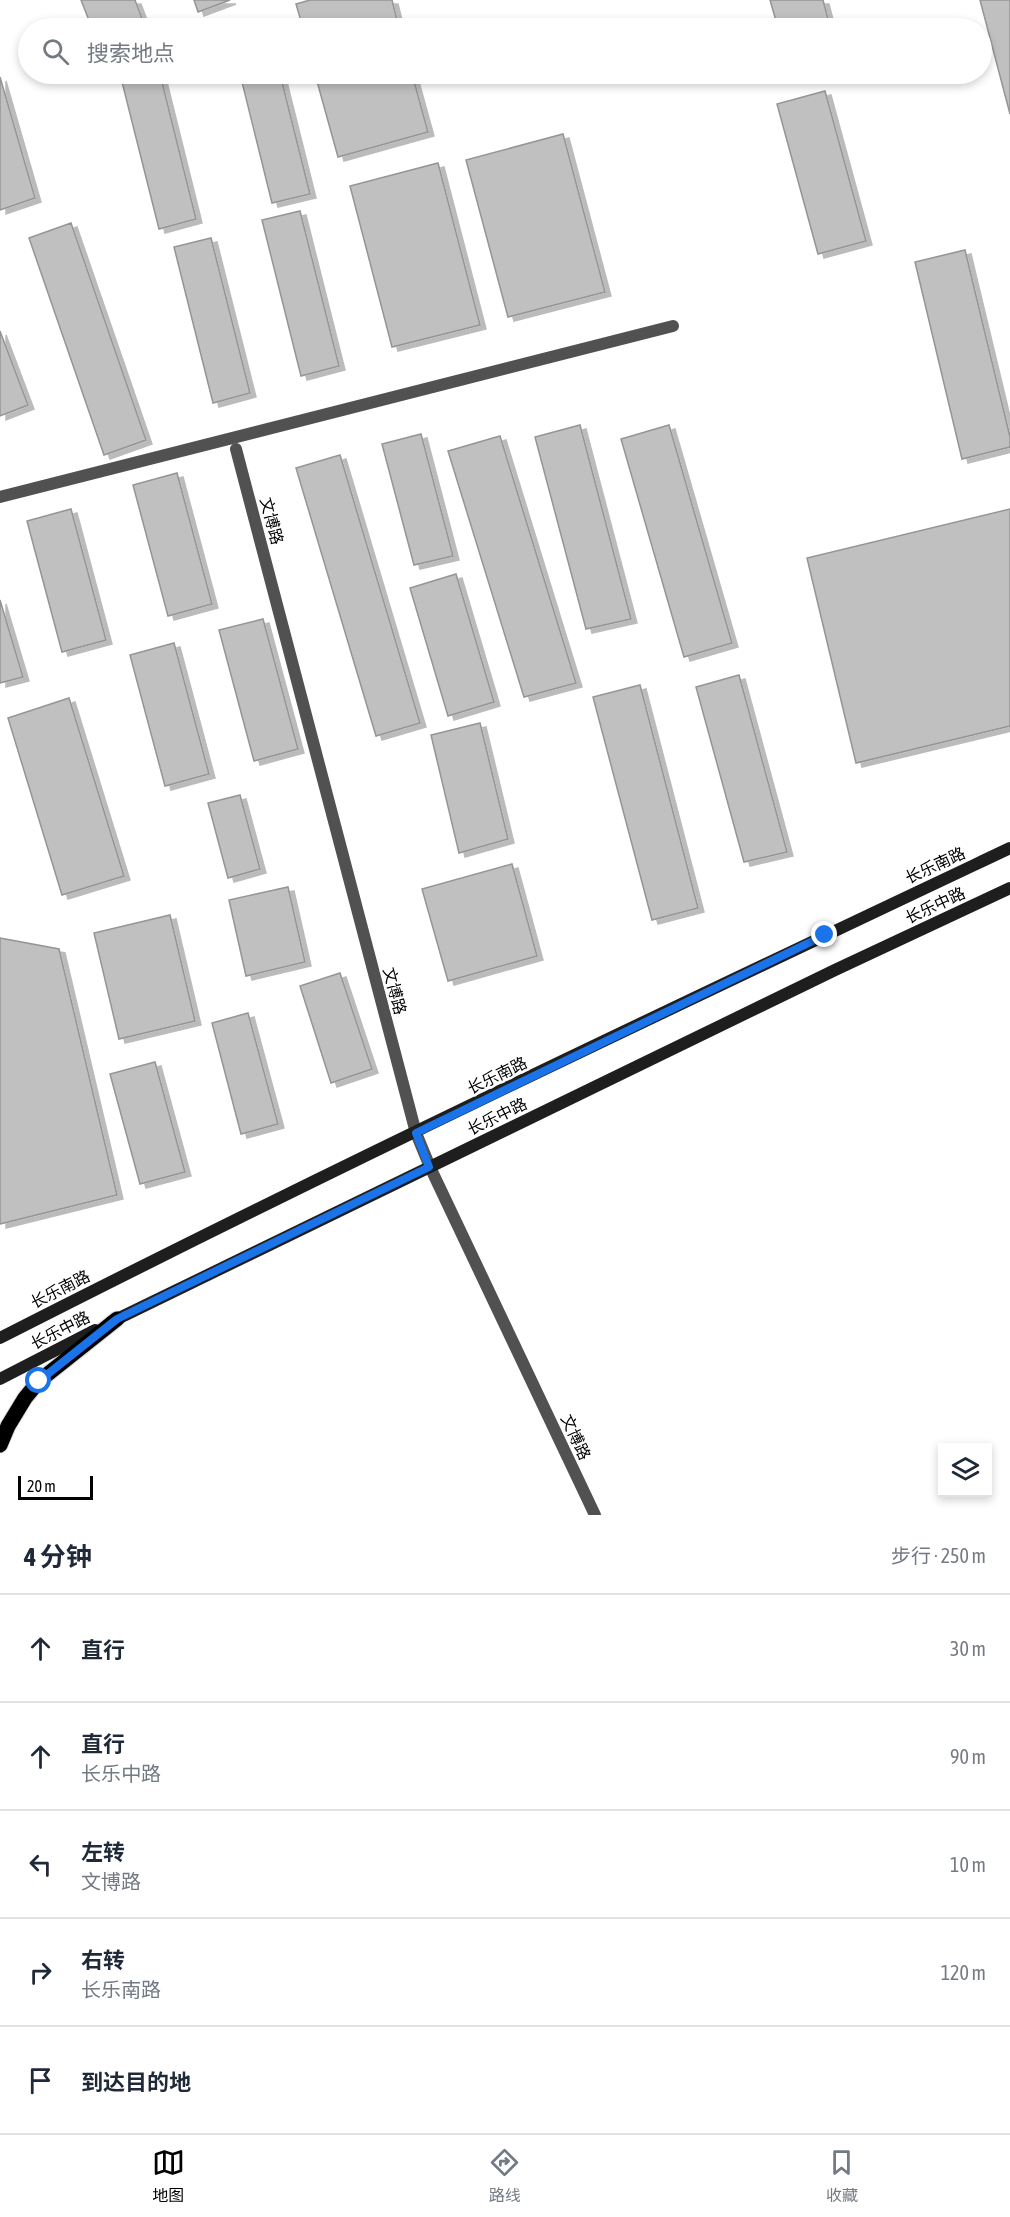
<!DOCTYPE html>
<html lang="zh">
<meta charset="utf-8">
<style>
:root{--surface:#fff;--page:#f2f2f3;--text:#1f2937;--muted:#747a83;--line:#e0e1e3;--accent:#000}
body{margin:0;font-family:"Asap Condensed","Noto Sans SC",sans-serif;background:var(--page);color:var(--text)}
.controls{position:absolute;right:18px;bottom:18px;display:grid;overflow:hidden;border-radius:0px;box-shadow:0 3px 9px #0003}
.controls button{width:54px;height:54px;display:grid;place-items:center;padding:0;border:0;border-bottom:2px solid var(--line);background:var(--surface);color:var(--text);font:30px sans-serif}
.scale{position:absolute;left:18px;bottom:15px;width:75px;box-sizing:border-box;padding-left:6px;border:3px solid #000;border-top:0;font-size:16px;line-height:21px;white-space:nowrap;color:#000;-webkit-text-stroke:4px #fff;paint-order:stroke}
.stop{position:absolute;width:18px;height:18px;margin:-14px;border:4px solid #1a73e8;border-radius:50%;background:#fff}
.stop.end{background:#1a73e8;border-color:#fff;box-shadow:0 2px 6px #0008}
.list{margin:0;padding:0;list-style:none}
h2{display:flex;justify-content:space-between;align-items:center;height:78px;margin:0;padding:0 24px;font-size:26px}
h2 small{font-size:20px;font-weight:400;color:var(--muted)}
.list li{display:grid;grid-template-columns:39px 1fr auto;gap:18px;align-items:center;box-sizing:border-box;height:108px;padding:0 24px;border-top:2px solid var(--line)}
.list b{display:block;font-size:22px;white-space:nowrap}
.list p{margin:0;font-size:20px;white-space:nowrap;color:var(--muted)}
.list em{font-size:20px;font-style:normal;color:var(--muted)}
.icon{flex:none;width:33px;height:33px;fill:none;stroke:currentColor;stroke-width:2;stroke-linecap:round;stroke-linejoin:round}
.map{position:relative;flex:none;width:1010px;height:1515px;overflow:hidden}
.search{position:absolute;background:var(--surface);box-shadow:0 3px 9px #0003;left:18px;right:18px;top:18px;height:66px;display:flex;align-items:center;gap:15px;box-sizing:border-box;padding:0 21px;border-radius:33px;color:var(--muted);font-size:22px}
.sheet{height:618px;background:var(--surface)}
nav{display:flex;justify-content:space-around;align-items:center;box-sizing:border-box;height:84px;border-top:2px solid var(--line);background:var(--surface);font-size:16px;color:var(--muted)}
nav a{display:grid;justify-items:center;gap:3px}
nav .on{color:var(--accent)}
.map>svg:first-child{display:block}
.building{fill:#c0c0c0;stroke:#959595;stroke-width:1.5;filter:url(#shadow)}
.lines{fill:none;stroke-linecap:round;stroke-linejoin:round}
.primary-casing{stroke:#dbdbdb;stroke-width:17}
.service{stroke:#515151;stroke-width:12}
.tertiary{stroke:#515151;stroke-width:12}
.secondary{stroke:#1e1e1e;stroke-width:12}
.primary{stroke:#000;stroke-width:15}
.route{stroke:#1a73e8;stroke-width:8}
.labels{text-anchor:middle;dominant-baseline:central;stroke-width:5;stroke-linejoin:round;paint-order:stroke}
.street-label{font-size:16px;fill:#000;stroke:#fff}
</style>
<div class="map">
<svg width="1010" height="1515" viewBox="0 0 1010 1515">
<defs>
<filter id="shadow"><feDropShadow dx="6" dy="4" stdDeviation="0" flood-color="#0004"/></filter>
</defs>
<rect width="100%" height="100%" fill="#fff"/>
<path class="building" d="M81,0H135L144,24L133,28H92Z
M194,0H230L198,12Z
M310,0H392L399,28H303L296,4Z
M770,0H823L829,23L811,28H778Z
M980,0H1010V114Z
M120,74H160L196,219L159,229Z
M240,74H280L310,194L272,203Z
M315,74H412L428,132L338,157Z
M0,77L35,198L0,210Z
M825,91L866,241L818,254L777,104Z
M563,134L605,292L508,317L466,160Z
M438,163L480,325L392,347L350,186Z
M300,211L339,366L301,376L262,220Z
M71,223L146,440L104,455L29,238Z
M211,238L250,393L213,403L174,247Z
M965,250L1010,437V447L962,459L915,262Z
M0,331L28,405L0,416Z
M580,425L631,619L586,629L535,437Z
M669,425L732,643L684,657L621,439Z
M421,434L453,556L414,565L382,444Z
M500,436L576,683L524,697L448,451Z
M340,455L420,723L376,736L296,468Z
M177,473L212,604L168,616L133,485Z
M71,509L106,640L62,652L27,521Z
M1010,509V726L856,763L807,558Z
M456,574L494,702L448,716L410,588Z
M0,600L23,677L0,683Z
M263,619L298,749L254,761L219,630Z
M174,643L209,774L165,786L130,655Z
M739,675L787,852L744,862L696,687Z
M640,685L698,908L652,920L593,697Z
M69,698L124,876L62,895L8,718Z
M480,723L508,839L459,853L431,735Z
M240,795L260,869L228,878L208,803Z
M512,864L537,956L448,981L422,889Z
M288,887L305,962L246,976L229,900Z
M170,915L195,1021L119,1039L94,933Z
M0,938L59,949L117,1195L0,1224Z
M340,973L372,1069L331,1083L300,986Z
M248,1013L278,1124L241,1134L212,1023Z
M155,1062L185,1172L140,1184L110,1074Z"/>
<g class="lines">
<defs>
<path id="primary" d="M0,1445L8,1426L25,1398L39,1381L117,1319"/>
</defs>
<use href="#primary" class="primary-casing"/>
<path class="service" d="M0,497L673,326"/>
<path class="tertiary" d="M236,449L416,1133L430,1167L595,1515"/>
<path class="secondary" d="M111,1322L835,970L1010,888
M0,1338C333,1168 672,1008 1010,848
M0,1379L95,1330"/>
<use href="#primary" class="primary"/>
</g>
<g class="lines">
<path class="route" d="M39,1381L117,1319L429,1167L416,1133L825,935"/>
</g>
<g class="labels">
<g class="street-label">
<text transform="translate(272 521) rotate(75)">文博路</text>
<text transform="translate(935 865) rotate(-25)">长乐南路</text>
<text transform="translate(935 905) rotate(-25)">长乐中路</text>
<text transform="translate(395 991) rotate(75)">文博路</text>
<text transform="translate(497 1075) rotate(-26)">长乐南路</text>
<text transform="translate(497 1116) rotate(-26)">长乐中路</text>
<text transform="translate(60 1289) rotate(-27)">长乐南路</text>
<text transform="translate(60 1330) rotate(-27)">长乐中路</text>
<text transform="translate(576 1437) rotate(65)">文博路</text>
</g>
</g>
</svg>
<div class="controls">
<button><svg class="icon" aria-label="layers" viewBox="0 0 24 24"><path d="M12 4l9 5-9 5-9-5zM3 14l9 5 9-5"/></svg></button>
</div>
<div class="scale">20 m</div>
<div class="stop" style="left:39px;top:1381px"></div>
<div class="stop end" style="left:825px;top:935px"></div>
<div class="search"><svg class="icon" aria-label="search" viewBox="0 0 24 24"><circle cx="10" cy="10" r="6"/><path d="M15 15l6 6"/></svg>搜索地点</div>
</div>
<section class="sheet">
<h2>4 分钟<small>步行 · 250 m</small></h2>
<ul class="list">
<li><svg class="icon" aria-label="ahead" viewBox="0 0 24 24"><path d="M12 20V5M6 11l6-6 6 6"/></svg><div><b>直行</b></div><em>30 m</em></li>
<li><svg class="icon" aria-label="ahead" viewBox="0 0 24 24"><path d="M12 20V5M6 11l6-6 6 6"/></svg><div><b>直行</b><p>长乐中路</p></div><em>90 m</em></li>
<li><svg class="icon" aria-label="left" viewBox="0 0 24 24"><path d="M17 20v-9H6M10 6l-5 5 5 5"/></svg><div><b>左转</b><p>文博路</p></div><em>10 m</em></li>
<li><svg class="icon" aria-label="right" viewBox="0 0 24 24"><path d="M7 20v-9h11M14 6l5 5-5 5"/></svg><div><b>右转</b><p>长乐南路</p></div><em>120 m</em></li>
<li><svg class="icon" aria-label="arrive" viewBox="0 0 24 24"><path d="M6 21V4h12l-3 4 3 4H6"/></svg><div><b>到达目的地</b></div></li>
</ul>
</section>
<nav>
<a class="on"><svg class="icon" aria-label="map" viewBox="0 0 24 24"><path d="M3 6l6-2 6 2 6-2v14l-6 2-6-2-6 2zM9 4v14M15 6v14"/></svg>地图</a>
<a><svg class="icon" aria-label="directions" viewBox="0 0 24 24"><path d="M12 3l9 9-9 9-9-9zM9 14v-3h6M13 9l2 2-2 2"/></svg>路线</a>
<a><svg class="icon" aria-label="saved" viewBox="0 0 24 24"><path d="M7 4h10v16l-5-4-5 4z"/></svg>收藏</a>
</nav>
